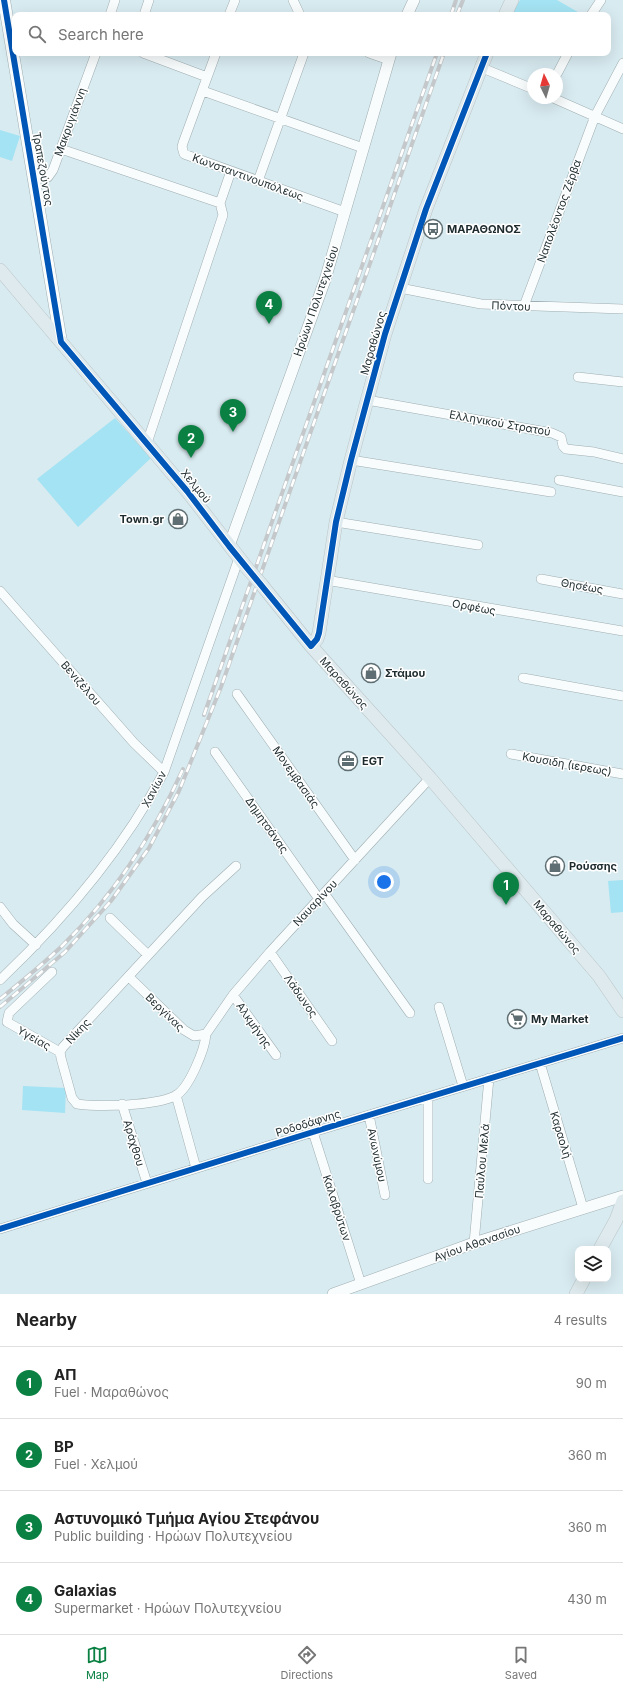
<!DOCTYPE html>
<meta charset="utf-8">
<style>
:root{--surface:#fff;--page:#f2f2f2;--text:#222;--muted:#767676;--line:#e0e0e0;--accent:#0b8043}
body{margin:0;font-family:Inter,sans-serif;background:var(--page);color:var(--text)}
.controls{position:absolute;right:12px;bottom:12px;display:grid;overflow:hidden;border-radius:8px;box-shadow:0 4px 16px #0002}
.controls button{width:36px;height:36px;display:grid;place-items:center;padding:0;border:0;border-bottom:1px solid var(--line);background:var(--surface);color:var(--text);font:20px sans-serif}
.compass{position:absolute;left:527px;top:68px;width:36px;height:36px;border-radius:50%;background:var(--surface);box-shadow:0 4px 16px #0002;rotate:355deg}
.you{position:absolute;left:384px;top:882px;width:14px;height:14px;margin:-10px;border:3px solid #fff;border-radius:50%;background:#1a73e8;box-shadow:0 0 0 6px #1a73e833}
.badge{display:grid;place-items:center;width:26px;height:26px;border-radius:50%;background:var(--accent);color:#fff;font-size:13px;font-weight:700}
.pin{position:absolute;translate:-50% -33px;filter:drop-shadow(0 1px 2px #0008)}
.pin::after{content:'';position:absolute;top:21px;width:14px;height:12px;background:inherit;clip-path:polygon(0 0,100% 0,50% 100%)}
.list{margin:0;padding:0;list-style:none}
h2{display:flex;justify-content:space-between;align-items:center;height:52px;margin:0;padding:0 16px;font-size:17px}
h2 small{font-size:13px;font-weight:400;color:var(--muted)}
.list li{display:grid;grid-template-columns:26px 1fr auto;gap:12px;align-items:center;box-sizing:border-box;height:72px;padding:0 16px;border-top:1px solid var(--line)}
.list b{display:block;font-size:15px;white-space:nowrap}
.list p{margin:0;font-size:13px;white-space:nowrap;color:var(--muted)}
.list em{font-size:13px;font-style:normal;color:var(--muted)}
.icon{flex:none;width:22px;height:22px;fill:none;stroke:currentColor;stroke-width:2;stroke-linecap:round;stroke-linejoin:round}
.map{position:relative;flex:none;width:623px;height:1294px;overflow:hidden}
.search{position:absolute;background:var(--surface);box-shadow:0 4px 16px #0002;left:12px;right:12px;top:12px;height:44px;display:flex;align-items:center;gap:10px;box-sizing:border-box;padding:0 14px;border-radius:8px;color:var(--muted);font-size:15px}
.sheet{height:340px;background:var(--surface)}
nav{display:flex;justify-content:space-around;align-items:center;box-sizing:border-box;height:56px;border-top:1px solid var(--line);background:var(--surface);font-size:11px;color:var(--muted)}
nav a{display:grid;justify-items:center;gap:2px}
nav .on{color:var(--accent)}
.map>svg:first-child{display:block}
.green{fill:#a4e3f3}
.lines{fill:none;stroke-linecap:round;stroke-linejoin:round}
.minor-casing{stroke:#9faeb2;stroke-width:10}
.tertiary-casing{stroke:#9faeb2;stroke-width:12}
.secondary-casing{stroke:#9faeb2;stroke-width:13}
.primary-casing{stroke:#bbc5c8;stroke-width:14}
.minor{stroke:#f9fcfd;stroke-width:9}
.tertiary{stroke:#f9fcfd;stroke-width:11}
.secondary{stroke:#f9fcfd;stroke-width:12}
.primary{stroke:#deeaed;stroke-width:13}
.rail-casing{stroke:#c4c8ca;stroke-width:4}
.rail{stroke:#fff;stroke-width:2.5;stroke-dasharray:8;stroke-linecap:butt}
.primary-bridge-casing{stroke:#bbc5c8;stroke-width:14;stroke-linecap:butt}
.primary-bridge{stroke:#deeaed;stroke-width:13}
.cycleway-casing{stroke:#fff;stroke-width:8}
.cycleway{stroke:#0057b8;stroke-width:6}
.labels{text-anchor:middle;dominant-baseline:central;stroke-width:3;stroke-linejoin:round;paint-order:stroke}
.street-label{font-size:11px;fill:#1c2a2e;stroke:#fff}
.poi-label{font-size:11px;font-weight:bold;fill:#1c2a2e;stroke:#fff;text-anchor:start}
</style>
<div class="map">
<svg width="623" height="1294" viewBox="0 0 623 1294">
<rect width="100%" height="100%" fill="#d8ebf0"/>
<path class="green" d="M520,0H557L583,15H511Z
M0,130L20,136L12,161L0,157Z
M115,418L151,458L78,527L37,479Z
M623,880V912L611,913L608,881Z
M23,1086L66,1088L65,1113L22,1110Z"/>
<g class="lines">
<defs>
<path id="minor" d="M293,0L300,15
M110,15L115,0
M144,15L149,0
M229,15L235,0
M591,15L601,0
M143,53L207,77
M216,53L183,143L182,147L184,154L345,212
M369,53L389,60
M480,67L533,89
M557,74L568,53
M203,91L363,148
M553,98L623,129
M61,149L220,203
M34,179L48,177L53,170L96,53
M258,181L304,53
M400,288L481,304L623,309
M524,306L595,116L623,63
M578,377L623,382
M367,400L552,433L561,437L563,446L566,449L594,452L623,459
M147,443L223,215L220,203L231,171
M351,460L551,492
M559,480L623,492
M336,522L478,545
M541,579L623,594
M326,580L623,631
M0,591L134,743L164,772
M523,678L623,696
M237,694L355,860
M215,752L319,899
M511,754L623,774
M324,893L410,1013
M0,907L13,924L36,945
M110,918L148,955
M270,952L332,1041
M52,972L9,1013L7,1022L60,1052
M129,977L184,1030L194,1036L206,1034
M0,980C64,919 123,850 164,772L239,558
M233,995L276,1055
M439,1007L463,1086
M206,1034C205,1049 189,1089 175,1096C154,1106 100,1107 77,1104L72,1098L61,1058L60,1052L63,1047L202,897L236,866
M206,1034L233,995L270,952L430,778
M540,1063L583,1208
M176,1095L196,1168
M122,1104L147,1183
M369,1115L385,1195
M313,1132L361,1284
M428,1179V1097
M0,1229L313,1132L623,1038
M474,1243L489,1078"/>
<path id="tertiary" d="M407,15L414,0
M229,546L325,280L391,53
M333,1294L474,1243L623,1196"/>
<path id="secondary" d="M4,0L61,342"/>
<path id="primary" d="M505,15L512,0
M0,270L187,491L247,568
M261,584L311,646L430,778L599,976L623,1011
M311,646L317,639L319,633L336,522L351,460L385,334L426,209L487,53
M600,1249L616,1220L623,1201
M576,1294L584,1279"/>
</defs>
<use href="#minor" class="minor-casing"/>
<use href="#tertiary" class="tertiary-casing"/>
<use href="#secondary" class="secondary-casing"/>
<use href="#primary" class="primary-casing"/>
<use href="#minor" class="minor"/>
<use href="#tertiary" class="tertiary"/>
<use href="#secondary" class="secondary"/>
<use href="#primary" class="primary"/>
<defs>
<path id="rail" d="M451,15L456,0
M457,15L463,0
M204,715L437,53
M0,999C21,982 42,965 62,946C114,895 153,835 183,769
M0,1007L65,952L111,901L149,848L179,791L221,687L444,53"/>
</defs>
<use href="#rail" class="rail-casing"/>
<use href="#rail" class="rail"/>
<defs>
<path id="primary-bridge" d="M247,568L261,584"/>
</defs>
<use href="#primary-bridge" class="primary-bridge-casing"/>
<use href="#primary-bridge" class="primary-bridge"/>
<defs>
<path id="cycleway" d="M4,0L61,342L187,491L229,546L311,646L317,639L319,633L336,522L351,460L385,334L426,209L487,53
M0,1229L313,1132L623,1038"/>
</defs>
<use href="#cycleway" class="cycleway-casing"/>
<use href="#cycleway" class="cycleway"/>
</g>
<defs>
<symbol id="bus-ring" viewBox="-11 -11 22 22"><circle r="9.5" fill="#fff" stroke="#5e6e72" stroke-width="1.5"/><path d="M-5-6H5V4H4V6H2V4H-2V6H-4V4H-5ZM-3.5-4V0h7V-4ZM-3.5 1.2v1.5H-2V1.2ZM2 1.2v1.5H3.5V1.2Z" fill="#5e6e72"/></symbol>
<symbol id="shop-ring" viewBox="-11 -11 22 22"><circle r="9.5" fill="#fff" stroke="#5e6e72" stroke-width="1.5"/><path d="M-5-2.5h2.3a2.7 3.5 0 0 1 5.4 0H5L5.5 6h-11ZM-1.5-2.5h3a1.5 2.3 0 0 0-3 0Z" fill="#5e6e72"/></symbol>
<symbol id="office-ring" viewBox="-11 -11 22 22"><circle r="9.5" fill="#fff" stroke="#5e6e72" stroke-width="1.5"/><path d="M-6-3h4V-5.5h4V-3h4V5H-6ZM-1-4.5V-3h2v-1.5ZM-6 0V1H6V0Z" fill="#5e6e72"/></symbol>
<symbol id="supermarket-ring" viewBox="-11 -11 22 22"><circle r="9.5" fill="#fff" stroke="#5e6e72" stroke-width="1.5"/><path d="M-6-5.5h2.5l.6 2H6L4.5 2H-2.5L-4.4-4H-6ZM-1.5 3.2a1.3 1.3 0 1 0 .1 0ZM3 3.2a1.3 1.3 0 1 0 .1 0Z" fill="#5e6e72"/></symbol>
</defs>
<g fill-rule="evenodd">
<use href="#bus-ring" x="422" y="218" width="22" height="22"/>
<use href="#shop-ring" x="167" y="508" width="22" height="22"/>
<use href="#shop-ring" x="360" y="662" width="22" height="22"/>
<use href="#office-ring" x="337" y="750" width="22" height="22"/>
<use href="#shop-ring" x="544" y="855" width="22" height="22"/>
<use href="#supermarket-ring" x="506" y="1008" width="22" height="22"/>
</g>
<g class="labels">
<g class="street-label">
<text transform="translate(70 122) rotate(-70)">Μακρυγιάννη</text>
<text transform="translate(43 169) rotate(80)">Τραπεζούντος</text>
<text transform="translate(248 177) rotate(20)">Κωνσταντινουπόλεως</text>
<text transform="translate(559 211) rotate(-70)">Ναπολέοντος Ζέρβα</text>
<text transform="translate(316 301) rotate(-71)">Ηρώων Πολυτεχνείου</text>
<text transform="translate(511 306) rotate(2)">Πόντου</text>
<text transform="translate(373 343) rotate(-74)">Μαραθώνος</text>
<text transform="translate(500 423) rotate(10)">Ελληνικού Στρατού</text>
<text transform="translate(196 486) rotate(51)">Χελμού</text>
<text transform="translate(582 586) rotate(10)">Θησέως</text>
<text transform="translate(474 607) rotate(10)">Ορφέως</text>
<text transform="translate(81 683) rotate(49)">Βενιζέλου</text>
<text transform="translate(344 683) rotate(48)">Μαραθώνος</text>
<text transform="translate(567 764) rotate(10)">Κουσιδη (ιερεως)</text>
<text transform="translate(296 777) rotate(55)">Μονεμβασιάς</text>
<text transform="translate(154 789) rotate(-62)">Χανίων</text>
<text transform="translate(267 825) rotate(55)">Δημητσάνας</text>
<text transform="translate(315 903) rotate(-47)">Ναυαρίνου</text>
<text transform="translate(557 927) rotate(50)">Μαραθώνος</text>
<text transform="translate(301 996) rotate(55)">Λάδωνος</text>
<text transform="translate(165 1012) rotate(44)">Βεργίνας</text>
<text transform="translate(254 1025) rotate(55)">Αλκμήνης</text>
<text transform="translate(78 1031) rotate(-47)">Νίκης</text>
<text transform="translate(34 1038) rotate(29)">Υγείας</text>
<text transform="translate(308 1123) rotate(-17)">Ροδοδάφνης</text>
<text transform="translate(561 1135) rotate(73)">Καραολή</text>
<text transform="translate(134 1143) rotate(73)">Αράχθου</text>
<text transform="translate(377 1155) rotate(78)">Ανωνύμου</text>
<text transform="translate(482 1161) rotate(-85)">Παύλου Μελά</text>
<text transform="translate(337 1208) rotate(72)">Καλαβρύτων</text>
<text transform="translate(477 1243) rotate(-19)">Αγίου Αθανασίου</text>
</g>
<g class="poi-label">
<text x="447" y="229">ΜΑΡΑΘΩΝΟΣ</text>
<text x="164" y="519" text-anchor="end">Town.gr</text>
<text x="385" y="673">Στάμου</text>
<text x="362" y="761">EGT</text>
<text x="569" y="866">Ρούσσης</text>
<text x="531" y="1019">My Market</text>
</g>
</g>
</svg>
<div class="controls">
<button><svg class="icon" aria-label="layers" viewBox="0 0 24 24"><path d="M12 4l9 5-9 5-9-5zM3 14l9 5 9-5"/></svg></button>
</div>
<svg class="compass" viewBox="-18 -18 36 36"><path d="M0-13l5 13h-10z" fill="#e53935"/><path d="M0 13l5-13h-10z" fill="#767676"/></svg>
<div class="you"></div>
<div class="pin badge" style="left:506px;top:905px">1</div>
<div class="pin badge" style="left:191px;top:458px">2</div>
<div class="pin badge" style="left:233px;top:432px">3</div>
<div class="pin badge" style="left:269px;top:324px">4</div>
<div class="search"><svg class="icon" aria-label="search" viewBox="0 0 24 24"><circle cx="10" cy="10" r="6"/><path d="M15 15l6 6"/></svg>Search here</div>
</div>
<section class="sheet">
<h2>Nearby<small>4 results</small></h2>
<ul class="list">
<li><span class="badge">1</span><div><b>ΑΠ</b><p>Fuel · Μαραθώνος</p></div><em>90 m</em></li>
<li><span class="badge">2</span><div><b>BP</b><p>Fuel · Χελμού</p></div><em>360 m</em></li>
<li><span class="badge">3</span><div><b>Αστυνομικό Τμήμα Αγίου Στεφάνου</b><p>Public building · Ηρώων Πολυτεχνείου</p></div><em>360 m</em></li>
<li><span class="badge">4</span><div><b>Galaxias</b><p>Supermarket · Ηρώων Πολυτεχνείου</p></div><em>430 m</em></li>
</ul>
</section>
<nav>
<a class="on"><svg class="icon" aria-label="map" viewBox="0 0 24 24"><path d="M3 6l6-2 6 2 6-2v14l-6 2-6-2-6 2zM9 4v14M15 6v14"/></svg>Map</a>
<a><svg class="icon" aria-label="directions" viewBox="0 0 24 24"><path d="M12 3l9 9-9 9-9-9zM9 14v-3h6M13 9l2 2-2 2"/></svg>Directions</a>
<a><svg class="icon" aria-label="saved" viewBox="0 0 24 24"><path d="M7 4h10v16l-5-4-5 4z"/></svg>Saved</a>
</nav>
